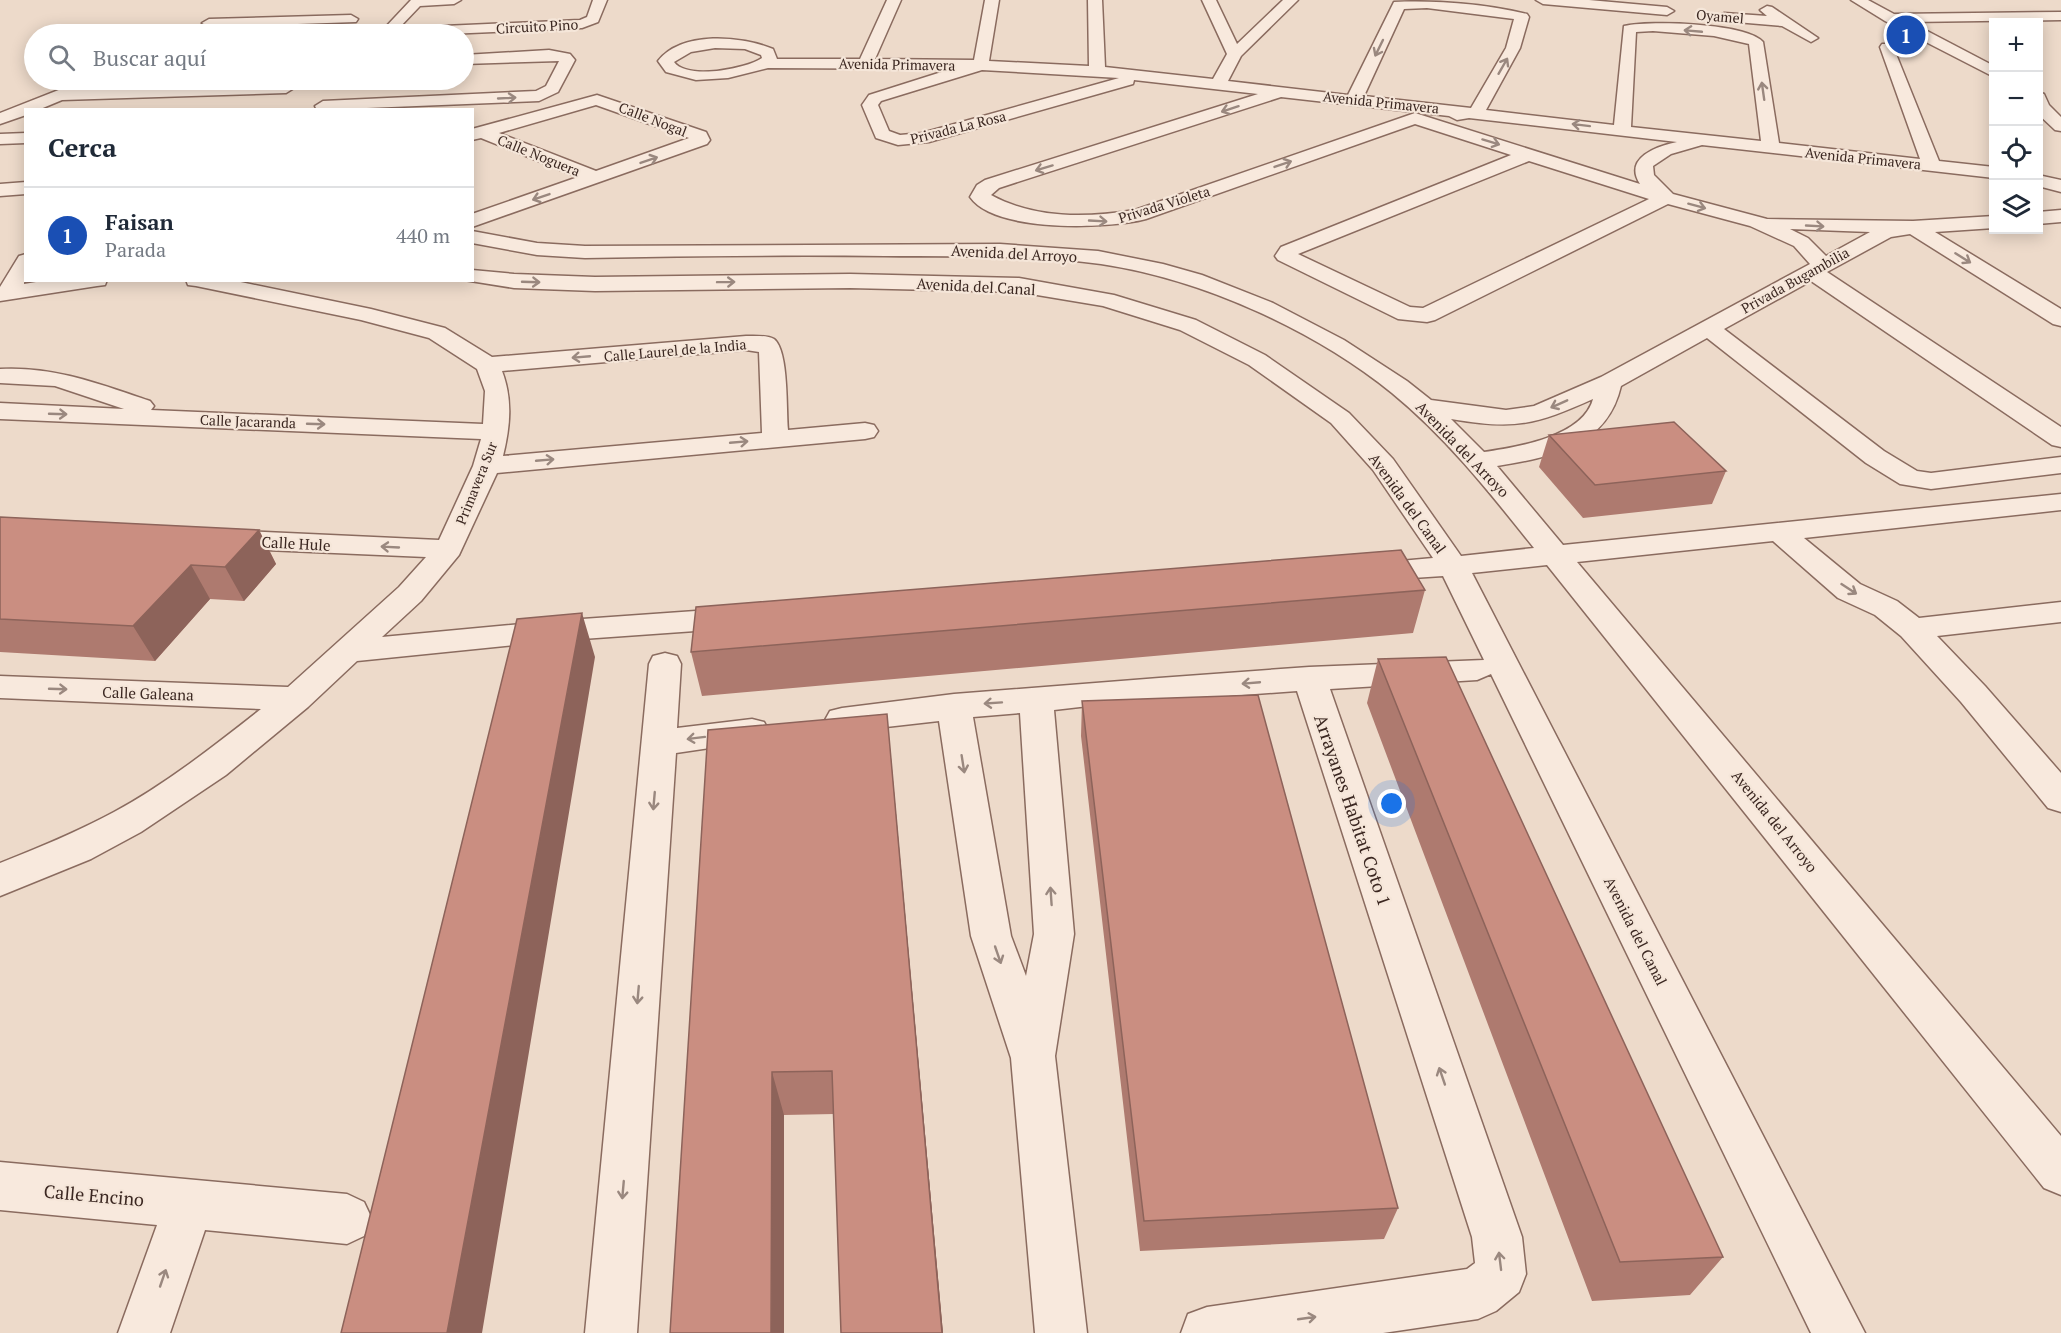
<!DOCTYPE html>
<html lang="es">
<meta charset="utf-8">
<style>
:root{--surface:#fff;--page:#f6f6f7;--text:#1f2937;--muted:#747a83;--line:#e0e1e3;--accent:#d93025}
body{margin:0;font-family:"PT Serif",serif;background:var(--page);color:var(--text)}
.controls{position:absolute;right:18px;top:18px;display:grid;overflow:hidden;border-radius:0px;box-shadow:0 3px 15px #0003}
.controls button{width:54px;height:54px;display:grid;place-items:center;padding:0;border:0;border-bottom:2px solid var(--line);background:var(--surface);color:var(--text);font:30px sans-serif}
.you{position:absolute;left:1392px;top:804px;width:21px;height:21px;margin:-15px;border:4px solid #fff;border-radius:50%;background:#1a73e8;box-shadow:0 0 0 9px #1a73e833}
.badge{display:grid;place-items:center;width:39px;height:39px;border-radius:50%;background:var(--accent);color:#fff;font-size:20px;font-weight:700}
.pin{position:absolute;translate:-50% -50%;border:3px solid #fff;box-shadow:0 2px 6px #0006}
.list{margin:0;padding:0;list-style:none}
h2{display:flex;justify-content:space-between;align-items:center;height:78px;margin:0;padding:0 24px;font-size:26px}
h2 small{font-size:20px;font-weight:400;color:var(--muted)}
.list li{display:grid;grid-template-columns:39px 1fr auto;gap:18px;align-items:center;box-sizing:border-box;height:96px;padding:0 24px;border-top:2px solid var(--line)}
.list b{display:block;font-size:22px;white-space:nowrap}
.list p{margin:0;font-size:20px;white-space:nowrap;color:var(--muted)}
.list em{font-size:20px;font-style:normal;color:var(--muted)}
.icon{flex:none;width:33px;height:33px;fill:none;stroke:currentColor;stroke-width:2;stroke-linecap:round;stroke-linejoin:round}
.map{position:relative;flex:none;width:2061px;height:1333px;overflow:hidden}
.search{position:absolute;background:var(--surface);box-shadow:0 3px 15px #0003;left:24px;top:24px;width:450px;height:66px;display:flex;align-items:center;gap:15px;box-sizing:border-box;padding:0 21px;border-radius:33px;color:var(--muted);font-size:22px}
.panel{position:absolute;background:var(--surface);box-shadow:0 3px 15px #0003;left:24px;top:108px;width:450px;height:174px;border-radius:0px}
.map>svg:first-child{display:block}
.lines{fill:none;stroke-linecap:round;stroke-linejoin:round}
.minor-casing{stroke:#8a6b5f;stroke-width:3}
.minor{fill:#f8e9dd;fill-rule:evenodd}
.wall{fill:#ae7a6f}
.shaded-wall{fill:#8d635a}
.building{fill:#ca8e81;stroke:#8d635a;stroke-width:1.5}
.oneway{stroke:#9a887f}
.labels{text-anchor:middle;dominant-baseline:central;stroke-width:4.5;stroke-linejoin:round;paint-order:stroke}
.far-street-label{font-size:14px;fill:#3b2721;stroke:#f5e6d9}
.street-label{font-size:15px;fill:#3b2721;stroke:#f5e6d9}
.near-street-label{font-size:18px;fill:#3b2721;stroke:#f5e6d9}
</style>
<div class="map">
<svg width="2061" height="1333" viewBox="0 0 2061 1333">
<rect width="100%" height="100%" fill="#eddaca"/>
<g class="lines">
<defs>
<path id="minor" d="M411,0H461L454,4L420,6L399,28L580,20L587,17L593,0H607L598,22L582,28L448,34H379Z
M887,0H901L875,59L974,60L985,0H999L989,61L1089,66L1088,0H1102L1105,67L1213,79L1227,54L1202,0H1216L1237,44L1283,0H1298L1241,56L1228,81L1348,95L1394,2C1435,0 1487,4 1527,14L1529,17L1520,48L1486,110L1614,125L1624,26C1649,20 1747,23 1763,42L1779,143L1920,159L1880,47L1882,44H1892L1939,161L1994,167V178L1702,145L1671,154L1653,166L1654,175L1673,194L1767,219L1913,221L1994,216V228L1935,232L2061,309V326L2053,324L1910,234L1891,237L1827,272L2061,427V447L2052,445L1811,281L1724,329L1884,451L1917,471L1931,473L2061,457V473L1931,489L1900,484L1866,463L1707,338L1621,386C1607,447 1551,457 1497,466L1563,545L2061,494V510L1804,538L1860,584L1897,601L1919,618L2061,602V622L1937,636L1985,686L2061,773V812L2048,808L1961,702L1901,636L1875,615L1838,598L1773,541L1577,562L2061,1136V1195L2044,1188L1547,565L1472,573L1865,1333H1811L1491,674L1477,680L1330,689L1522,1237L1526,1274L1519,1292L1496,1311L1478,1319L1383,1333H1181L1188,1314L1207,1307L1467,1269L1475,1263L1472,1237L1297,691L1080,707L1054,710L1074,934L1055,1056L1087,1333H1035L1011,1058L971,936L939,721L842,732L830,729L825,720L830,711L842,708L954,694L1159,678L1309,667L1484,660L1443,576L1367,581L1356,579L1352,572L1356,565L1433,558L1373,470L1331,423L1249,365L1180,330L1103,306L1019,292L850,288L595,291L514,288L464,280H472V270L514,274L595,277L850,274L1019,278L1114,295L1196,320L1265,355L1349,413L1393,459L1461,556L1534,548C1490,493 1447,438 1392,393C1313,329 1201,279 1101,264C1030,254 957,257 885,256C785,255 685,256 585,258L537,255L472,243V231L537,243L585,246L1000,244L1098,251L1163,264L1202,275L1273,303L1344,340L1407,381L1431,400L1506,410L1534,406L1601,377L1810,264L1794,246L1750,226L1668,204L1435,320L1427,322L1398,319L1278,260L1275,256L1281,247L1511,155L1415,124L1146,219C1108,229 995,233 970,197L977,185L985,180L1258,94L1134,80L1133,84L929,142L898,145L876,138L862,105L869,95L951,69L768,68L728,78L696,80L666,72L658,61C682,30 742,36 773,49L777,59H860ZM1427,8L1514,19L1506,48L1471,108L1364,96L1404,9ZM1653,31L1714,36L1749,44L1761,141L1631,127L1636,32ZM715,48L745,49L761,55L762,58C746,69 687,80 674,62L691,52ZM982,70L1119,78L922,133L900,135L889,131L878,105L881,101ZM1281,97L1449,116L1457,120L1469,118L1677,142C1657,146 1623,158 1640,184L1415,113L1135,210C1086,218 1035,219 991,195L999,188ZM1529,161L1649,199L1423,308L1410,307L1298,254ZM1790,229L1870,232L1826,256L1808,238ZM1593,399C1583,437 1517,447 1484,452L1451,419C1515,430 1535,425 1593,399ZM1020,713L1034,934L1026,976L1011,936L973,717Z
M1536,0H1589L1667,7L1674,11L1667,15L1543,4Z
M1851,0H1868L1894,14L2061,12V20L1910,22L1994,66V77L1885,21Z
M1767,6L1772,7L1818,38L1811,42L1782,26L1724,21L1717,17L1724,13L1767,16L1760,10Z
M351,15L358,19L356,22L209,27L202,23L209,19Z
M549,50L570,54L575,60L558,92L539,101L317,110L315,106L323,101L536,91L546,86L559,61L464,64V55Z
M79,82L85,84V89L286,83L294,88L286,93L62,100L38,110H26V115L0,124V113Z
M2038,92L2044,94L2049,105L2061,117V131L2055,130L2038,114Z
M597,95L706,132L710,140L707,144L472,227V214L578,177L481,138L472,140V129ZM596,105L689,138L596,171L499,133Z
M26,133V143L0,144V134Z
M2038,175L2061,180V192L2038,186Z
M26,182V194L0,196V184Z
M2061,210V222L2038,224V212Z
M26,254L24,284L48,280H107L105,285L97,286L0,301V287L19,256Z
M186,280H231L371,309L445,328L492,357L746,336C754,336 767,335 774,339C789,351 786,411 788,430L865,423L874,425L878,431L874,437L865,439L497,473L459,555L421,601L382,637L554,621L738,608L749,611L754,618L749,625L738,628L554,641L357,661L308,707L226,775L141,832L91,859L0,896V863C38,848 77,832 114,812C166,784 214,746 261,709L0,698V676L288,687L399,587L426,557L220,548L210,545L205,539L210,533L220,530L439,540L473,466L481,439L0,419V403L124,409L55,386L0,383V369C53,366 100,384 150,401L154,406L151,410L483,424L485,391L477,369L429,338L361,320L196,286L188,285ZM746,350L759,352L762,433L503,456C510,427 513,400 502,371Z
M665,653L677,656L681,664L677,728L752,719L764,722L769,731L764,740L676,753L637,1333H585L649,664L653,656Z
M0,1162L347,1194L364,1202L372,1219L364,1236L347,1244L205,1230L170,1333H118L157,1225L0,1210Z"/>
</defs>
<use href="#minor" class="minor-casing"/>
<use href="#minor" class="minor"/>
</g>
<path class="wall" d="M1549,435L1726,471L1712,504L1583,518L1539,467Z
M0,517L259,530L276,564L244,601L210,599L155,661L0,652Z
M1425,590L1413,633L702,696L691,652Z
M1378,659L1723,1257L1690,1295L1592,1301L1367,703Z
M1082,701L1398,1208L1384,1239L1140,1251L1081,736Z
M891,758L943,1333H841L834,1114L784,1115L670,1333Z"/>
<path class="shaded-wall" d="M259,530L276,564L244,601L225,567Z
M191,565L210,599L155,661L133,626Z
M582,613L595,657L482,1333H447Z
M887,714L891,758L943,1333H942Z
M772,1072L784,1115V1333H771Z"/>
<path class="building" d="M1674,422L1726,471L1595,485L1549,435Z
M0,517L259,530L225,567L191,565L133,626L0,619Z
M1401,550L1425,590L691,652L696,607Z
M582,613L447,1333H341L517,619Z
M1446,657L1723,1257L1620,1262L1378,659Z
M1258,695L1398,1208L1144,1221L1082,701Z
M887,714L942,1333H841L832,1071L772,1072L771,1333H670L708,730Z"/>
<defs><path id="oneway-shaft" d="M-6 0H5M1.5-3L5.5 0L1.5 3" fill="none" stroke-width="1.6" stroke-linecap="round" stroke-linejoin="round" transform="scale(1.5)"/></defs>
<g class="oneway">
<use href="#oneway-shaft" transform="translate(1693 31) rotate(-175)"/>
<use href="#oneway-shaft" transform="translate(1379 48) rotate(116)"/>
<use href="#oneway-shaft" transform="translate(1503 66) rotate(-60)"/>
<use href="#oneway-shaft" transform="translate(1763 91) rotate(-98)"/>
<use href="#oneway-shaft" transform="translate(507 98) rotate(-3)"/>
<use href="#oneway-shaft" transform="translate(1230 109) rotate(162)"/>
<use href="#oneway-shaft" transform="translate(1581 125) rotate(-173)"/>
<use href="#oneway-shaft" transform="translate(1491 142) rotate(17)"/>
<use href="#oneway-shaft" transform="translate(649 160) rotate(-19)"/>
<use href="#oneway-shaft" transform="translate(1283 164) rotate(-19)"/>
<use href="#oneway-shaft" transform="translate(1044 168) rotate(163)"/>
<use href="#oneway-shaft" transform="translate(541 197) rotate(161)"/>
<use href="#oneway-shaft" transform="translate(1697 206) rotate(15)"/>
<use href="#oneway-shaft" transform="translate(1098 221) rotate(3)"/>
<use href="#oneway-shaft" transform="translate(1815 226) rotate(3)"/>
<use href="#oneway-shaft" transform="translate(1963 258) rotate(32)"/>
<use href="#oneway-shaft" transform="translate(531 282) rotate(2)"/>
<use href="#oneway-shaft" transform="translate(726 282) rotate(-1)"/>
<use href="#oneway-shaft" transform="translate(581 357) rotate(175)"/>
<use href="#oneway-shaft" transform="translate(1559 404) rotate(156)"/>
<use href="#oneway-shaft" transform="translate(58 414) rotate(2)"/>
<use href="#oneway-shaft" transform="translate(316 424) rotate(2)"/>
<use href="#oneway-shaft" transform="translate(739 442) rotate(-5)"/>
<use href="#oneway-shaft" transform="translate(545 460) rotate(-5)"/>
<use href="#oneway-shaft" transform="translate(390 547) rotate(-177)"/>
<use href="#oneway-shaft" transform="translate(1849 589) rotate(33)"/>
<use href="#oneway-shaft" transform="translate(1251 683) rotate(175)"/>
<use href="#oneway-shaft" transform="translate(58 689) rotate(2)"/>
<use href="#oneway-shaft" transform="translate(993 703) rotate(176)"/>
<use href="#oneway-shaft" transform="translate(696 738) rotate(173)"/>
<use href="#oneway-shaft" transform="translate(963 764) rotate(81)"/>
<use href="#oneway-shaft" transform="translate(654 801) rotate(95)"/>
<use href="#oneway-shaft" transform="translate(1051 896) rotate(-94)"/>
<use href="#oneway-shaft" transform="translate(998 955) rotate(71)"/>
<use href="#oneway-shaft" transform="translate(638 995) rotate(95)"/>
<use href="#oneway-shaft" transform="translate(1442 1076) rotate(-109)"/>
<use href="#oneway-shaft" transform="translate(623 1190) rotate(95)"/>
<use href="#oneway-shaft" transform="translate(1500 1261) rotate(-97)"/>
<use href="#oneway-shaft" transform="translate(163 1278) rotate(-71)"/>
<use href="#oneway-shaft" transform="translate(1307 1318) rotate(-8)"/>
</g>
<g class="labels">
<g class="far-street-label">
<text transform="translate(1720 16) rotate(5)">Oyamel</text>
<text transform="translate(537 26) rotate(-3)">Circuito Pino</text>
<text transform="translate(897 64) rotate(1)">Avenida Primavera</text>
<text transform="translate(1381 102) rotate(6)">Avenida Primavera</text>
<text transform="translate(653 119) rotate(21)">Calle Nogal</text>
<text transform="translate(958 127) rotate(-14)">Privada La Rosa</text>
<text transform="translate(539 155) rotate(22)">Calle Noguera</text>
<text transform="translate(1863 158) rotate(6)">Avenida Primavera</text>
<text transform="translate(1164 204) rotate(-17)">Privada Violeta</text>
<text transform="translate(1795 280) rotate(-29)">Privada Bugambilia</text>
<text transform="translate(675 350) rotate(-5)">Calle Laurel de la India</text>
<text transform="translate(248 421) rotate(2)">Calle Jacaranda</text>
<text transform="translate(476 483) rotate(-68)">Primavera Sur</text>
</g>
<g class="street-label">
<text transform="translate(1014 253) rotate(3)">Avenida del Arroyo</text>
<text transform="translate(976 286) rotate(3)">Avenida del Canal</text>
<text transform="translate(1463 449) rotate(46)">Avenida del Arroyo</text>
<text transform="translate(1408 503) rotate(54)">Avenida del Canal</text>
<text transform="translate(296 543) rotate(3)">Calle Hule</text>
<text transform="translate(148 693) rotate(2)">Calle Galeana</text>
<text transform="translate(1775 821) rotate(51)">Avenida del Arroyo</text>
<text transform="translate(1636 931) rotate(63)">Avenida del Canal</text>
</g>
<g class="near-street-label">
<text transform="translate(1353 810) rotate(71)">Arrayanes Habitat Coto 1</text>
<text transform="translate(94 1195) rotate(5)">Calle Encino</text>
</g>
</g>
</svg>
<div class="controls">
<button>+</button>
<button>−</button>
<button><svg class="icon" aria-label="locate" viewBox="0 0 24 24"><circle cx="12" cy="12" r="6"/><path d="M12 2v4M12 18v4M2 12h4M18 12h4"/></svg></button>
<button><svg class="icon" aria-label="layers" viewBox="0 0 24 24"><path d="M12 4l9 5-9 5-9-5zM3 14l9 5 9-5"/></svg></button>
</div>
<div class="you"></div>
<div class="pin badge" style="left:1906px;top:35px;background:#1a4fb4">1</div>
<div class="search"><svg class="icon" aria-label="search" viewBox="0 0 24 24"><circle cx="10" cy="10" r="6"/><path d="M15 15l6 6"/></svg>Buscar aquí</div>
<section class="panel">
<h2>Cerca<small></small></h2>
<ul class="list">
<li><span class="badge" style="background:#1a4fb4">1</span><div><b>Faisan</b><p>Parada</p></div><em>440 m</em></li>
</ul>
</section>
</div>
